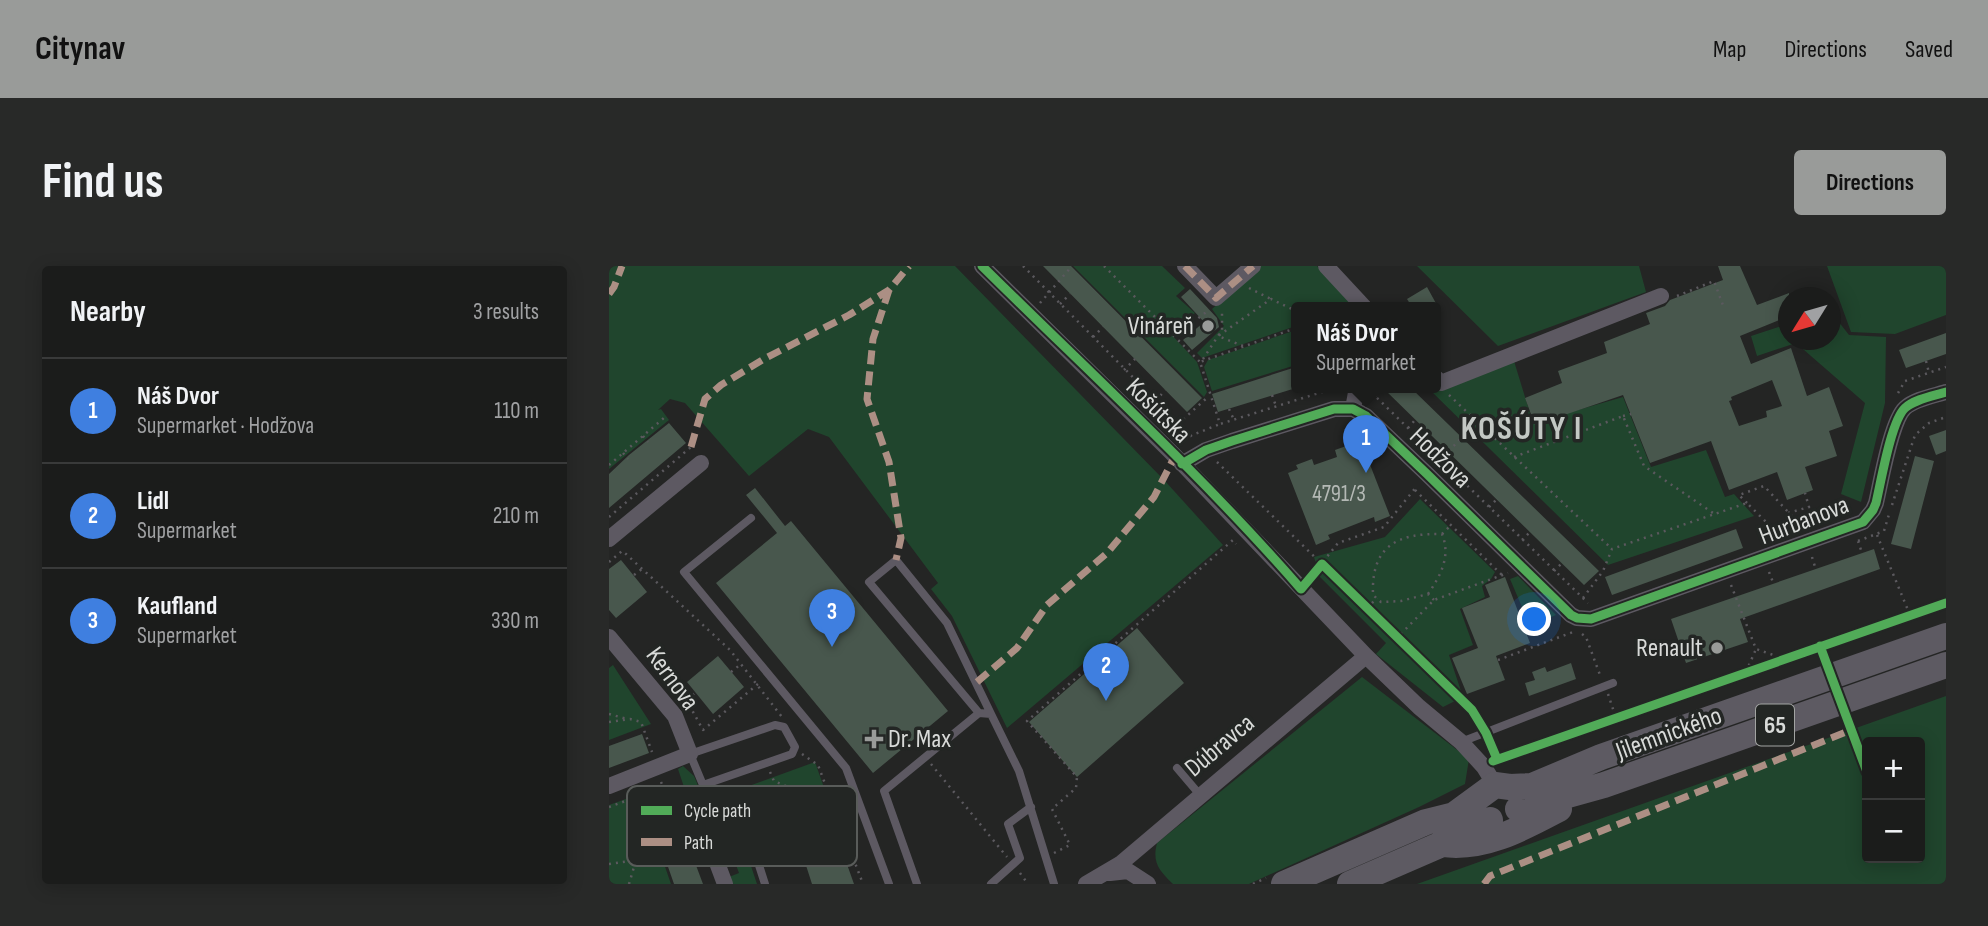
<!DOCTYPE html>
<meta charset="utf-8">
<style>
:root{--surface:#1b1c1b;--page:#282928;--text:#f1f3f6;--muted:#a0a1a3;--line:#393a3a;--accent:#999b99}
body{margin:0;font-family:"Sofia Sans Condensed",sans-serif;background:var(--page);color:var(--text)}
.controls{position:absolute;right:21px;bottom:21px;display:grid;overflow:hidden;border-radius:7px;box-shadow:0 4px 18px #0003}
.controls button{width:63px;height:63px;display:grid;place-items:center;padding:0;border:0;border-bottom:2px solid var(--line);background:var(--surface);color:var(--text);font:35px sans-serif}
.compass{position:absolute;left:1169px;top:21px;width:63px;height:63px;border-radius:50%;background:var(--surface);box-shadow:0 4px 18px #0003;rotate:233deg}
.you{position:absolute;left:926px;top:354px;width:24px;height:24px;margin:-18px;border:5px solid #fff;border-radius:50%;background:#1a73e8;box-shadow:0 0 0 10px #1a73e833}
.badge{display:grid;place-items:center;width:46px;height:46px;border-radius:50%;background:var(--accent);color:#fff;font-size:23px;font-weight:700}
.pin{position:absolute;translate:-50% -58px;filter:drop-shadow(0 2px 4px #0008)}
.pin::after{content:'';position:absolute;top:37px;width:24px;height:21px;background:inherit;clip-path:polygon(0 0,100% 0,50% 100%)}
.popup{position:absolute;left:682px;top:36px;width:150px;height:91px;box-sizing:border-box;display:grid;place-content:center;border-radius:7px;background:var(--surface);filter:drop-shadow(0 2px 5px #0005);font-size:23px;white-space:nowrap;color:var(--muted)}
.popup b{font-size:26px;color:var(--text)}
.popup::after{content:'';position:absolute;left:50%;top:100%;margin-left:-14px;border:14px solid transparent;border-top-color:var(--surface)}
.list{margin:0;padding:0;list-style:none}
h2{display:flex;justify-content:space-between;align-items:center;height:91px;margin:0;padding:0 28px;font-size:30px}
h2 small{font-size:23px;font-weight:400;color:var(--muted)}
.list li{display:grid;grid-template-columns:46px 1fr auto;gap:21px;align-items:center;box-sizing:border-box;height:105px;padding:0 28px;border-top:2px solid var(--line)}
.list b{display:block;font-size:26px;white-space:nowrap}
.list p{margin:0;font-size:23px;white-space:nowrap;color:var(--muted)}
.list em{font-size:23px;font-style:normal;color:var(--muted)}
.map{position:relative;flex:none;width:1337px;height:618px;overflow:hidden;border-radius:7px}
header{display:flex;align-items:center;gap:42px;box-sizing:border-box;height:98px;padding:0 35px;background:var(--accent);color:#111}
header strong{font-size:33px}
nav{display:flex;gap:38px;margin-inline-start:auto;font-size:24px}
.intro{display:flex;align-items:center;justify-content:space-between;box-sizing:border-box;height:168px;padding:0 42px}
h1{margin:0;font-size:49px}
.button{padding:18px 32px;border-radius:7px;background:var(--accent);color:#111;font-size:24px;font-weight:700}
main{display:flex;gap:42px;padding:0 42px}
aside{flex:1;background:var(--surface);border-radius:7px;box-shadow:0 4px 18px #0003}
.map>svg:first-child{display:block}
.green{fill:#20452d;fill-rule:evenodd}
.building{fill:#48574d;fill-rule:evenodd}
.lines{fill:none;stroke-linecap:round;stroke-linejoin:round}
.path{stroke:#5b595e;stroke-width:2.5;stroke-dasharray:2 5;stroke-linecap:butt}
.lane{stroke:#5d5962;stroke-width:8}
.street{stroke:#5d5962;stroke-width:16}
.primary{stroke:#5d5a62;stroke-width:26}
.quiet{stroke:#ac8f84;stroke-width:7;stroke-dasharray:14 7;stroke-linecap:butt}
.cycleway-casing{stroke:#232624;stroke-width:13}
.cycleway{stroke:#51ab58;stroke-width:9}
.poi-dot{fill:#999b99;stroke:#232624;stroke-width:2.5}
.labels{text-anchor:middle;dominant-baseline:central;stroke-width:7;stroke-linejoin:round;paint-order:stroke}
.number-label{font-size:23px;fill:#b4b9b5}
.shield{fill:#232624;stroke:#a2a4a2;stroke-width:2}
.shield-label{font-size:24px;font-weight:bold;fill:#d8dad8}
.poi-label{font-size:26px;fill:#d8dad8;stroke:#232624;text-anchor:end}
.street-label{font-size:26px;fill:#d8dad8;stroke:#232624}
.district-label{font-size:33px;font-weight:bold;letter-spacing:2px;fill:#c3c8c4;stroke:#232624}
.key{fill:#232624;stroke:#595c5a;stroke-width:2}
.key-label{font-size:19px;fill:#d8dad8}
</style>
<header>
<strong>Citynav</strong>
<nav><a>Map</a><a>Directions</a><a>Saved</a></nav>
</header>
<div class="intro"><h1>Find us</h1><a class="button">Directions</a></div>
<main>
<aside>
<h2>Nearby<small>3 results</small></h2>
<ul class="list">
<li><span class="badge" style="background:#3f7fe0">1</span><div><b>Náš Dvor</b><p>Supermarket · Hodžova</p></div><em>110 m</em></li>
<li><span class="badge" style="background:#3f7fe0">2</span><div><b>Lidl</b><p>Supermarket</p></div><em>210 m</em></li>
<li><span class="badge" style="background:#3f7fe0">3</span><div><b>Kaufland</b><p>Supermarket</p></div><em>330 m</em></li>
</ul>
</aside>
<div class="map">
<svg width="1337" height="618" viewBox="0 0 1337 618">
<rect width="100%" height="100%" fill="#242524"/>
<path class="green" d="M0,0H346L556,215L614,279L398,462L343,350L322,323L329,317L220,171L199,163L140,210L76,137L61,133L49,144L52,143L60,154L0,203Z
M464,0H553L576,22L567,30L586,47L561,67L588,96L598,126L595,131Z
M651,0H708L748,41H687V60L593,92L588,87L615,60L603,43Z
M808,0H1030L1037,26L889,80Z
M1218,0H1337V49L1286,68L1242,66Z
M1222,51H1226L1240,69L1277,71L1276,137L1252,236L1232,228L1256,137L1187,77L1148,90L1142,70L1179,58L1180,74H1222Z
M687,64V99L603,125L595,101L599,94Z
M905,95L924,157L1014,131L1042,201L1097,184L1116,231L1125,228L1145,250L999,299L822,125Z
M811,233L886,306L882,313L873,320L876,331L851,343L864,379L840,389L854,431L834,441L767,388L777,377L711,311L705,291L776,271Z
M909,310L947,349L921,360L901,313Z
M4,399L42,458L0,474V402Z
M753,411L860,493L856,518L810,541L640,618H564C550,604 543,597 548,577Z
M1337,430V618H808ZM1258,476H1311V592H1258Z
M206,496L230,564L224,572L204,579L201,571L189,575L192,586L165,597L157,578L137,585L148,618H122L120,611L130,607L113,561L89,570L97,577L53,592L62,618H0V539L56,519L61,533L77,527L69,503L74,500L85,510L96,536Z"/>
<path class="building" d="M434,0H462L593,132L578,146Z
M1109,0H1131L1148,39L1180,27V50L1131,70L1142,98L1182,82L1198,130L1220,121L1234,160L1220,165L1228,190L1196,201L1204,224L1178,234L1168,206L1120,224L1102,175L1041,197L1014,129L926,159L916,132L953,117L949,105L998,87L995,76L1041,58L1037,47L1056,40L1061,34L1114,14ZM1163,114L1173,140L1157,145L1158,151L1130,160L1120,135L1123,134L1122,131Z
M818,21L829,41H803L798,33Z
M581,23L608,52L610,61L583,84L574,74L595,56L572,31Z
M1337,67V88L1297,102L1290,84Z
M687,101V122L609,146L603,128Z
M773,121H801L990,305L975,319Z
M60,157L77,177L0,242V208L20,189Z
M1337,164V185L1327,189L1320,170Z
M753,178L781,250L766,256L765,251L719,269L721,273L707,279L679,207L689,203L687,199L703,193L705,199L728,191L726,184L740,179L741,182Z
M1306,190L1325,195L1302,283L1282,278Z
M146,222L176,260L182,255L339,445L264,507L107,317L168,267L137,229Z
M1127,263L1134,282L1003,329L996,311Z
M1265,283L1271,303L1131,353L1139,376L1077,397L1062,353Z
M12,294L38,326L7,352L0,344V303Z
M896,311L921,377L887,390L896,414L858,428L843,392L869,382L853,342L881,331L876,319Z
M528,362L575,417L468,511L420,456Z
M109,390L135,421L104,448L78,416Z
M962,397L967,413L920,430L916,417L926,414L923,406L936,401L938,406Z
M33,468L40,487L0,502V480Z
M229,573L245,618H203L193,587Z
M82,586L94,618H65L57,595Z"/>
<g class="lines">
<path class="path" d="M414,0L586,174
M495,0L591,96
M640,22L662,33
M1068,30L1105,15L1115,42
M431,37L463,0
M451,38L461,28
M687,62L591,96L611,158L729,121
M567,69L600,44
M484,71L494,61
M634,80L609,70L662,33L687,45
M594,93L613,64V46
M1317,95L1320,107
M515,104L526,93
M763,127L979,337
M1289,127L1296,115L1337,101
M663,129L667,140
M840,129L1003,283
M766,130L774,122
M547,135L556,124
M620,143L625,154
M1014,150L1022,148
M569,158L600,130
M799,162L806,154
M34,170L39,176
M581,170L611,158
M14,187L19,193
M905,191L1014,150L1035,200L1104,247
M830,195L868,156
M608,196L863,444L871,458
M0,199L56,151
M848,210L856,202
M806,224L893,309
M1138,237L1130,229L1155,220L1194,262
M1283,239L1306,169L1320,157L1337,151
M880,241L888,233
M1179,247L1200,241L1196,227
M0,251L82,181
M833,268L842,259
M1268,269L1301,349
M913,274L921,266
M1249,275L1275,265L1281,245
M1249,275L1253,287
M1203,291L1207,304
M0,296L13,285L17,288L121,384L173,451
M945,305L953,297
M1160,306L1165,319
M25,309L33,303
M701,312L729,277L775,261L808,220
M1122,319L1147,383L1176,393
M819,328C832,309 842,290 833,268C788,267 762,280 764,329L772,336L792,335L819,328L825,334
M974,332L994,305L1003,283L1138,237L1171,270
M758,342L768,332
M973,368L977,371L991,409
M787,373L825,334L899,307
M889,394L964,366
M122,406L132,398
M1137,406L1147,383
M999,428L1007,452
M77,433L94,464L149,418
M72,437L86,427
M0,448L18,453
M0,456L21,453L32,456L43,486
M881,476L888,492
M193,488L209,499L254,618
M322,498L398,591
M161,506L165,515L204,532
M52,516L64,544L83,566
M0,541L33,529L64,544
M111,565L234,521
M445,587L461,579L443,543L467,522L468,511L418,455L624,274L627,278
M0,598L27,594
M411,607L419,618
M20,618L27,594L85,574
M644,618L657,612"/>
<path class="lane" d="M142,252L75,306L237,502L280,618
M370,447L260,316L287,294L338,357L382,448
M166,459L175,461L186,481L183,488L94,519L81,488Z
M852,476L1004,417
M568,502L591,529
M147,590L156,618
M308,618L275,525L370,447L382,448L410,505L445,618
M382,618L411,592L399,558L422,541"/>
<path class="street" d="M373,0L566,190L757,390L810,441L852,476L875,501L886,519
M576,0L607,32L644,0
M717,0L755,41
M827,112L832,117L1052,30
M744,143L748,121
M573,198L597,184L623,175L725,143H744L757,150L818,208L962,349L968,352L982,353L1254,256L1264,244L1267,237C1272,216 1282,155 1296,142C1306,133 1324,130 1337,126
M0,273L92,197
M0,371L66,450L81,488L0,520
M98,570L116,618
M501,607L519,605L539,618
M477,618L511,598L757,390"/>
<path class="primary" d="M909,543L995,519L1337,399
M833,578C875,584 914,562 950,543
M675,618L817,556L845,549L886,519L901,521L923,520L992,491L1337,370
M741,618L833,578L857,562L881,554"/>
<path class="quiet" d="M576,0L607,32L644,0
M280,24L264,73L258,133L280,196L292,272L287,294
M0,28L5,21L13,0
M82,181L96,133L112,119L155,93L240,49L280,24L300,0
M368,416L408,382L438,339L498,287L545,231L566,190
M875,618L881,610L1242,464"/>
<defs>
<path id="cycleway" d="M373,0C480,106 593,209 692,323L713,298L863,444L877,467L888,493
M573,198L597,184L623,175L725,143H744L757,150L818,208L962,349L968,352L982,353L1254,256L1264,244L1267,237C1272,216 1282,155 1296,142C1306,133 1324,130 1337,126
M1211,380L1258,506
M884,495L1337,337"/>
</defs>
<use href="#cycleway" class="cycleway-casing"/>
<use href="#cycleway" class="cycleway"/>
</g>
<g class="poi-dot">
<circle cx="599" cy="60" r="7"/>
<circle cx="1108" cy="382" r="7"/>
<path d="M261.5 462.5h7v7h7v7h-7v7h-7v-7h-7v-7h7z"/>
</g>
<g class="labels">
<g class="number-label">
<text x="730" y="228">4791/3</text>
</g>
<rect class="shield" x="1147" y="438.5" width="38" height="41" rx="5"/>
<g class="shield-label">
<text x="1166" y="459">65</text>
</g>
<g class="poi-label">
<text x="585" y="60">Vináreň</text>
<text x="1094" y="382">Renault</text>
<text x="279" y="473" text-anchor="start">Dr. Max</text>
</g>
<g class="street-label">
<text transform="translate(549 145) rotate(45)">Košútska</text>
<text transform="translate(831 192) rotate(44)">Hodžova</text>
<text transform="translate(1195 255) rotate(-21)">Hurbanova</text>
<text transform="translate(63 413) rotate(54)">Kernova</text>
<text transform="translate(1060 468) rotate(-20)">Jilemnického</text>
<text transform="translate(611 480) rotate(-40)">Dúbravca</text>
</g>
<g class="district-label">
<text x="913" y="163">KOŠÚTY I</text>
</g>
</g>
<rect x="18" y="520" width="230" height="80" rx="10" class="key"/>
<rect x="32" y="540" width="31" height="9" fill="#51ab58"/>
<rect x="32" y="572" width="31" height="8" fill="#ac8f84"/>
<g class="key-label">
<text x="75" y="551">Cycle path</text>
<text x="75" y="583">Path</text>
</g>
</svg>
<div class="controls">
<button>+</button>
<button>−</button>
</div>
<svg class="compass" viewBox="-18 -18 36 36"><path d="M0-13l5 13h-10z" fill="#e53935"/><path d="M0 13l5-13h-10z" fill="#a0a1a3"/></svg>
<div class="you"></div>
<div class="pin badge" style="left:757px;top:207px;background:#3f7fe0">1</div>
<div class="popup"><b>Náš Dvor</b>Supermarket</div>
<div class="pin badge" style="left:497px;top:435px;background:#3f7fe0">2</div>
<div class="pin badge" style="left:223px;top:381px;background:#3f7fe0">3</div>
</div>
</main>
